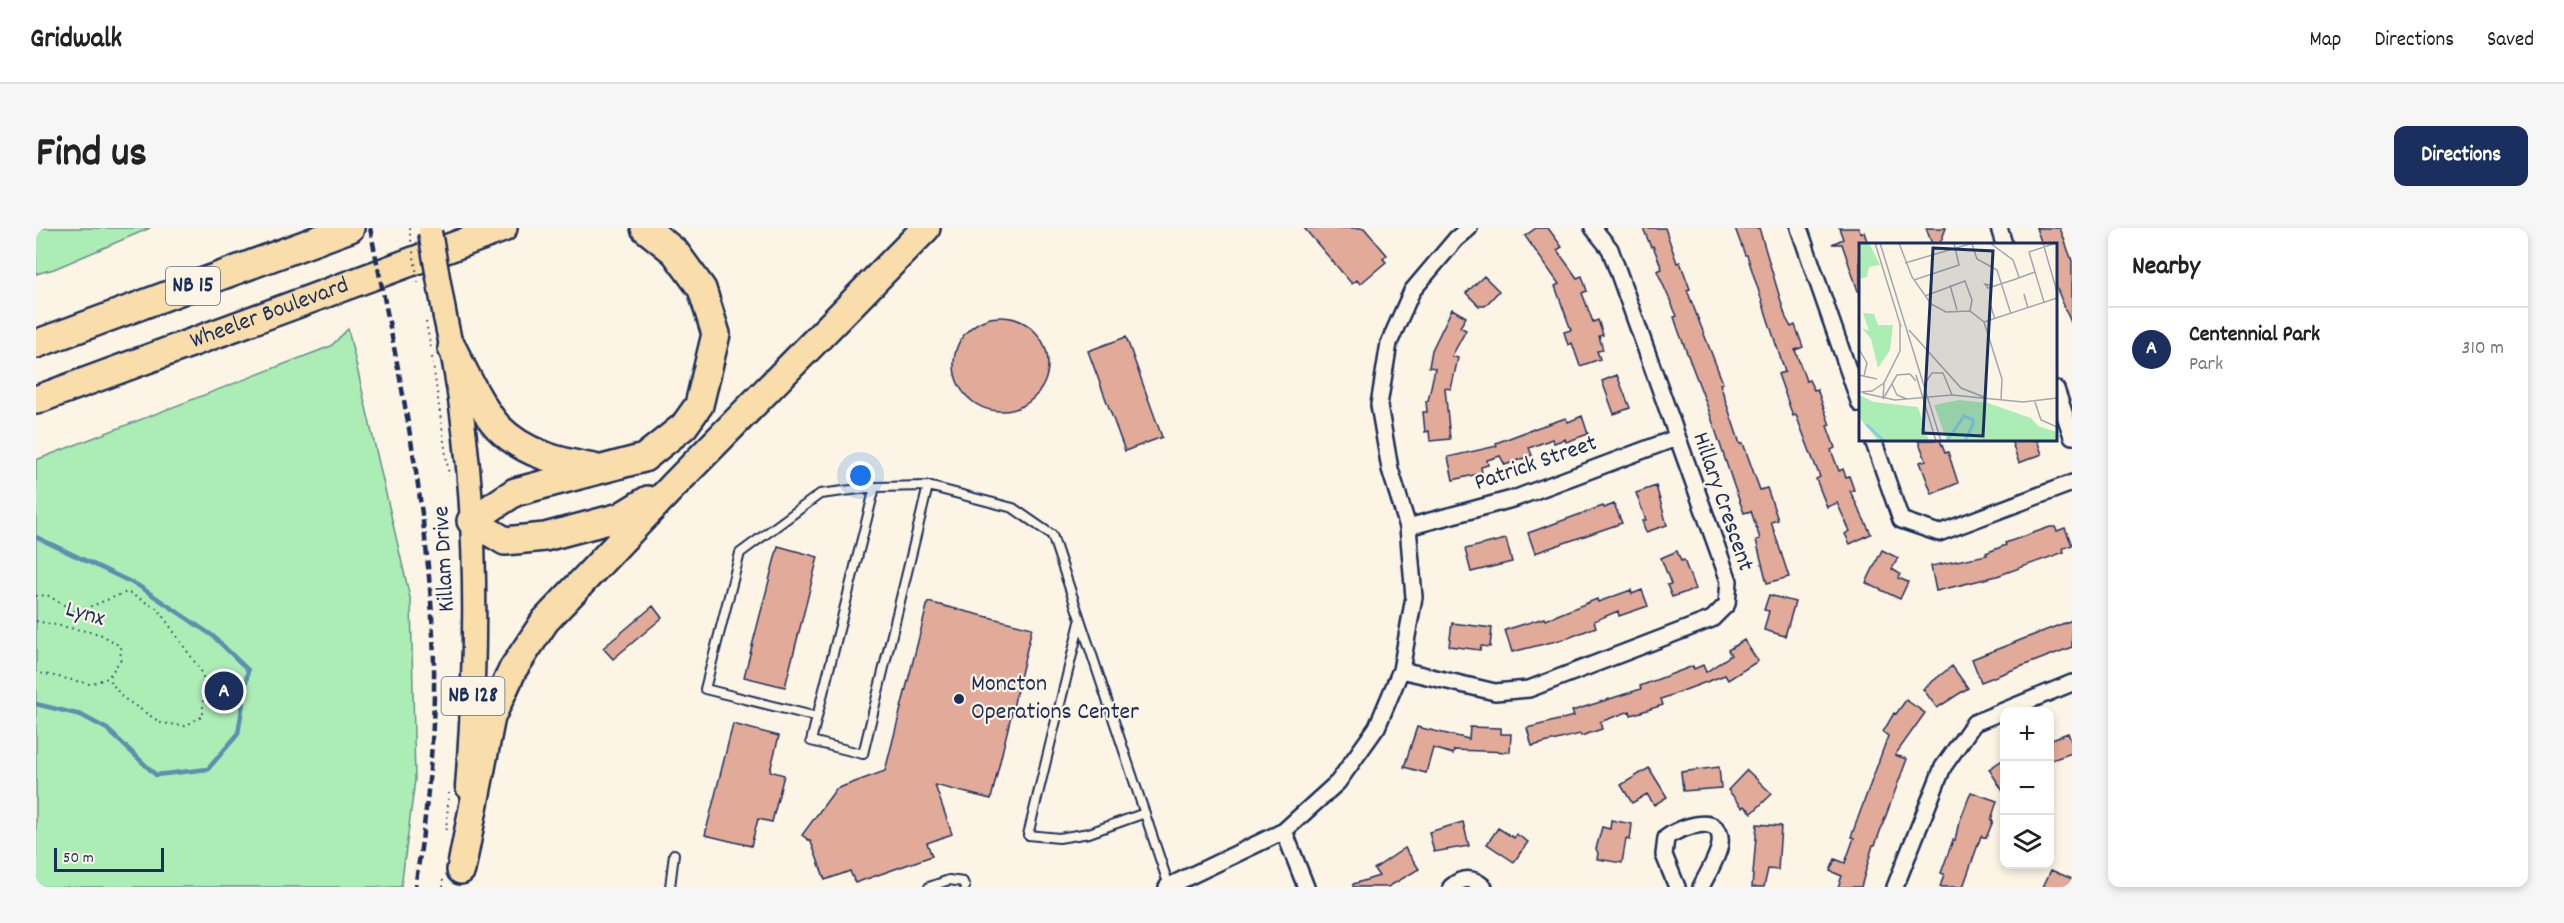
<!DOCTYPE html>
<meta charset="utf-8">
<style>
:root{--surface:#fff;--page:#f6f6f6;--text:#222;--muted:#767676;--line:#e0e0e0;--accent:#1b2f5e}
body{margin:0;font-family:Dekko,sans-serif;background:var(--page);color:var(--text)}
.controls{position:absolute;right:18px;bottom:18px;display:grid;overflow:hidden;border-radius:12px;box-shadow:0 3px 9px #0003}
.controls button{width:54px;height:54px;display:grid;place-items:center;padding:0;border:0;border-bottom:2px solid var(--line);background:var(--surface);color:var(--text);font:30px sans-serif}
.scale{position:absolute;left:18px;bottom:15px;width:110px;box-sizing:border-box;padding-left:6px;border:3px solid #1b2f5e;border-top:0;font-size:16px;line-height:21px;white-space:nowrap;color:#1b2f5e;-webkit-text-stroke:4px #fcf5e5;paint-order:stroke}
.you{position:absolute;left:825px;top:248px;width:21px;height:21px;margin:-15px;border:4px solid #fff;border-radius:50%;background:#1a73e8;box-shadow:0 0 0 9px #1a73e833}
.badge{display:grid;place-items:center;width:39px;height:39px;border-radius:50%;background:var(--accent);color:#fff;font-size:20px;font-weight:700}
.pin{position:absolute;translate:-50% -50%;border:3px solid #fff;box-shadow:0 2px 6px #0006}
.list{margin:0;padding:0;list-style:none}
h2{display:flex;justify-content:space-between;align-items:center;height:78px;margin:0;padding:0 24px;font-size:26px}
h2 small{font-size:20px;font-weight:400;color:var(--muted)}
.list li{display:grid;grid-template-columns:39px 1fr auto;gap:18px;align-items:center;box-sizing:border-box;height:84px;padding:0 24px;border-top:2px solid var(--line)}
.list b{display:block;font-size:22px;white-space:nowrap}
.list p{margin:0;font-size:20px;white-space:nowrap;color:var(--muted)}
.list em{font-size:20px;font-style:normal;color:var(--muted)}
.icon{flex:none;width:33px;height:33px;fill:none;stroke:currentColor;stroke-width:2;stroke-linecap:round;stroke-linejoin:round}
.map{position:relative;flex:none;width:2036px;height:659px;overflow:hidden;border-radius:12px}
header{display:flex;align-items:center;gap:36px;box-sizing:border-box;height:84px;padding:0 30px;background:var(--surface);border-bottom:2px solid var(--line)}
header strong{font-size:28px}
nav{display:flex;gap:33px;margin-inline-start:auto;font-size:21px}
.intro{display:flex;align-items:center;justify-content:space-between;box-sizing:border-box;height:144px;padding:0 36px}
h1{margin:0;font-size:42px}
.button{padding:15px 27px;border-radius:12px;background:var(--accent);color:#fff;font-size:21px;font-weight:700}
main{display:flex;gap:36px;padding:0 36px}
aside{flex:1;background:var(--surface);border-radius:12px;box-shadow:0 3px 9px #0003}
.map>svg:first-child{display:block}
.green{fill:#acedb6;stroke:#648e8a;stroke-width:1.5}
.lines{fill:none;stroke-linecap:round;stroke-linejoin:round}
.stream{stroke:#5b8fb0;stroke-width:4.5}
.building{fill:#e2aa99;stroke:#1b2f5e;stroke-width:1.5}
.service-casing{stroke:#1b2f5e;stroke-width:12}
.minor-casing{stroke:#1b2f5e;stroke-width:20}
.primary-casing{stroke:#1b2f5e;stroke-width:27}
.motorway-casing{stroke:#1b2f5e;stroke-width:32}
.path{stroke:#1b2f5e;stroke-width:2;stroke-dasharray:1.5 4.5;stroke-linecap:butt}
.service{stroke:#fcf5e5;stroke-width:8}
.minor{stroke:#fcf5e5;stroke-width:15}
.primary{stroke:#f9deab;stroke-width:22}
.motorway{stroke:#f9deab;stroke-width:27}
.rail{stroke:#1b2f5e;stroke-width:4.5;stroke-dasharray:9 4.5;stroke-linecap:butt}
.primary-bridge-casing{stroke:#1b2f5e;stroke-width:27;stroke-linecap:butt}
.path-bridge{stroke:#1b2f5e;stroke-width:2;stroke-dasharray:1.5 4.5;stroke-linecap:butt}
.primary-bridge{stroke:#f9deab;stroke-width:22}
.poi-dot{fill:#1b2f5e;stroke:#fcf5e5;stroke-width:2}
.labels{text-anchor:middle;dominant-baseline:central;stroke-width:4.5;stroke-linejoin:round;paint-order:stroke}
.shield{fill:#fcf5e5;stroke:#5e6a86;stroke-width:1.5}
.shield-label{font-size:22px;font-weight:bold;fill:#1b2f5e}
.street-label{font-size:24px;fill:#1b2f5e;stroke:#fcf5e5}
.poi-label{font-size:24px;fill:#1b2f5e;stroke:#fcf5e5;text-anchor:start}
.inset-river{fill:none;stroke:#85cfe6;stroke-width:3}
.inset-road{fill:none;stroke:#a2a6af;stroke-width:1.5}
.view{fill:#1b2f5e;fill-opacity:0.15;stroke:#1b2f5e;stroke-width:3}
.inset-edge{fill:none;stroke:#1b2f5e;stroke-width:3}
</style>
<header>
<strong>Gridwalk</strong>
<nav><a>Map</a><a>Directions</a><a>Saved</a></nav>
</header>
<div class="intro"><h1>Find us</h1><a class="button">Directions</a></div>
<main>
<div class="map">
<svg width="2036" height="659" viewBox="0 0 2036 659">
<rect width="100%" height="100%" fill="#fcf5e5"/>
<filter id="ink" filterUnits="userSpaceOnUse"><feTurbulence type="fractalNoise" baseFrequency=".0167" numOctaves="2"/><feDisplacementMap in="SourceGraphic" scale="12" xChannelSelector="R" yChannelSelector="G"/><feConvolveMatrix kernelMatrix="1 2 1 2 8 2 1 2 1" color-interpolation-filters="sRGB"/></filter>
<g filter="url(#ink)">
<path class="green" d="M0,0H114L18,41L0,46Z
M312,101L375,374L379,552L365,659H0V232L295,118Z"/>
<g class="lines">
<path class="stream" d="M0,309L103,358L177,408L212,442L202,506L172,541L120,547L71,501L45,487L0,476"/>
</g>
<path class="building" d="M1268,0H1328L1351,27L1347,31L1350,34L1324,56L1321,52L1316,56Z
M1500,0H1512L1526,19L1521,22L1541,50L1546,48L1551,63L1546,65L1557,94L1562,92L1567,107L1563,108L1567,122L1561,123L1564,131L1544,138L1536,115L1532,117L1528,104L1535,102L1519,58L1523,56L1489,8Z
M1607,0H1629L1641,35L1644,34L1654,61L1651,62L1687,155L1684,156L1704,216L1707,215L1724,262L1731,260L1742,292L1735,294L1753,349L1731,355L1720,312L1724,311L1715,283L1708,285L1698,258L1672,180L1643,104L1638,89L1641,88L1621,43L1626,41L1617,18L1615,19Z
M1699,0H1723L1750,90L1755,99L1759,97L1767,119L1759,122L1770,153L1773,152L1778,162L1781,161L1794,197L1791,198L1799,220L1795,222L1803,243L1807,241L1810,249L1813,248L1818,262L1814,263L1835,306L1814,316L1809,306L1814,303L1801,275L1791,279L1780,251L1784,249L1776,229L1760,187L1757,188L1742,146L1749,144L1711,27H1709Z
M1803,0H1823L1824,5L1828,4L1832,16H1824V63H1822L1806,16H1796L1807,11Z
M1890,0H1910L1904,16H1896Z
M2000,0H2024L2036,33V97L2019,56V16H2006Z
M1448,48L1463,63L1449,78H1443L1430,65Z
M1416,81L1430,89L1424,99L1430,102L1416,128L1422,130L1415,161L1409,160L1414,211L1394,213L1393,203L1389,204L1387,184H1391L1390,173H1392L1399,140L1393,139L1396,122Z
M918 136a47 47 0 1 1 94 0a47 47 0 1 1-94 0Z
M1090,109L1126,209L1089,223L1052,123Z
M1581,147L1594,180L1578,186L1566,153Z
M1546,188L1552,206L1530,214L1529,211L1518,215L1516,211L1493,220L1496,227L1469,237L1464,228L1451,232L1452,237L1445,239L1446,245L1417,252L1412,229L1461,218L1460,215L1500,200L1530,190L1532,194Z
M1882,212H1904L1909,225L1912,224L1922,255L1896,266L1884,234L1890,232Z
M1975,212H2001L2006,226L1983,235Z
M1620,258L1631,297L1610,304L1606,293L1610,292L1600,265Z
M1578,276L1586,295L1499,325L1492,305L1567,278L1568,280Z
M2014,299H2019L2021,303L2029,300L2036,317L2027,320L2028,324L1961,348L1900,363L1895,338L1951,327L1950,325L1970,317L1969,315Z
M1470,311L1476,334L1435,344L1429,321Z
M742,318L782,329L749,459L708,449Z
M1846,322L1862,330L1856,341L1864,346L1862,350L1872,354L1864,371L1830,355Z
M1641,323L1645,333L1648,332L1659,361L1636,369L1631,357L1635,356L1625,330Z
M1595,362L1596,366L1606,362L1612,378L1583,388L1582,383L1558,393L1560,399L1532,410L1476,424L1469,402L1508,390L1509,392L1561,371L1562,374Z
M1733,367L1759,374L1749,408L1728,402L1733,383L1728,382Z
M892,374L996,400L955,571L899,557L916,606L891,615L896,628L819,655L814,643L789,652L775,614L766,607L800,561L849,543Z
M617,378L626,390L577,431L567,420Z
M2036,392V419L1945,454L1936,431Z
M1416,395L1456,400L1454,419L1445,418L1444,422L1413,418Z
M1708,412L1722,433L1692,452L1689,447L1625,471L1627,477L1595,487L1594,483L1564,494L1566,501L1545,508L1544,506L1496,518L1491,500L1538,488L1536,483L1605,461L1604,458L1657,438L1658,441L1667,437L1670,444L1695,427L1692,422Z
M1916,438L1932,460L1901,480L1887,461Z
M1870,472L1889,485L1859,527L1871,531L1839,617H1837L1825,659H1802L1806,648L1794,643L1799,631L1809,635L1818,610L1815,609L1852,508L1847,504L1858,485L1860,486Z
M697,496L743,508L734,543L748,547L736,594L722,591L715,618L669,607Z
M1381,499L1433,511L1434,499L1465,500V506H1475L1474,524L1418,522L1417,526L1397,520L1390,545L1368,539Z
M2032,505L2036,516V525L2013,533V512Z
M1968,531V565L1953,541Z
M1683,539L1685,560L1647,563L1645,544Z
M1613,540L1631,569L1618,577L1611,566L1596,575L1585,557Z
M1711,542L1736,566L1716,585L1709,578L1707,580L1692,562Z
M1935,564L1961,573L1955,592L1957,593L1950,610L1945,608L1927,659H1904L1908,646L1905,645L1917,612L1919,613L1922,598Z
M1575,592L1596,596L1594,612L1590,611L1586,635L1561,631L1562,625L1560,621L1566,599L1574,601Z
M1427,594L1433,618L1398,624L1393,604Z
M1721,596L1745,598L1742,642L1732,641L1728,659H1716Z
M1462,600L1478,610L1480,606L1492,614L1478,634L1451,616Z
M1369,620L1383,641L1352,659H1317V656L1343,648L1338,641Z
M2015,642L2036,651V659H2007Z"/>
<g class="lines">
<defs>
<path id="service" d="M839,259L781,489L669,461L704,325L784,266L839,259L892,258L977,280L1016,307L1133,658
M1044,394L992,607L1023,610L1053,605L1109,585
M781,489L775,513L827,526L892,258
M634,659L638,626
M893,659L913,652L927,654L929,659"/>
<path id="minor" d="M1763,0L1824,176
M1963,0L1968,16
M2020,161L2036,208
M1837,212L1865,292L1903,305L2036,255
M1372,299L1480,270L1640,210
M1365,442L1459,464L1493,461L1676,391L1691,376L1693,353L1574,21L1557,0
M1248,603L1270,659
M1131,659L1248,603L1302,554L1341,499L1365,442L1378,369L1372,299L1354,241L1343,177L1353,115L1376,63L1420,11L1433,0
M1415,659C1426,649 1437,649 1448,659
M1641,659L1628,627L1630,610C1643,599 1688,583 1684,616C1682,630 1671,646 1665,659
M1859,659L1907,539L1938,495L2036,455"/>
<path id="primary" d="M409,89C443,243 443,402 431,559"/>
<g id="motorway">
<path d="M609,0L639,24L666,61L680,106L663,177L648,198L608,230L479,264L435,293L469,313L509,309L584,289L612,272"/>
<path d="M0,116L314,0"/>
<path d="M416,120C428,143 445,181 462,199C488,226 524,234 558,240"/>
<path id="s1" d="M0,172L467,0"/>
<path d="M425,642L455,489L477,441L509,393L639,256L890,0"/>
</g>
</defs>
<use href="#service" class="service-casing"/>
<use href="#minor" class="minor-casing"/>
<use href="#primary" class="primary-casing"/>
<use href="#motorway" class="motorway-casing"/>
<path class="path" d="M396,129L413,248
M0,368L11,367L40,384L91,364L122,381L167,446V488L149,498L125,495L86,469L72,450
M0,393L64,406L84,418L85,431L72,450L54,456L0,444
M410,602L413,565
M407,659V652"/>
<use href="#service" class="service"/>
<use href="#minor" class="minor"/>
<use href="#primary" class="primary"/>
<use href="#motorway" class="motorway"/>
<path class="rail" d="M334,0C363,144 395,289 398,437C399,511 391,586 379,659"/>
<defs>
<path id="primary-bridge" d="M394,4L409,89"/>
</defs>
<use href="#primary-bridge" class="primary-bridge-casing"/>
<path class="path-bridge" d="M373,0L383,59
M390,94L395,121"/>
<use href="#primary-bridge" class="primary-bridge"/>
</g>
</g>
<circle class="poi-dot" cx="923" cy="471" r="6"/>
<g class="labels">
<g class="shield">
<rect x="130" y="39" width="54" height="38" rx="4.5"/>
<rect x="405.5" y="449" width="63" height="38" rx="4.5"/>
</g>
<g class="shield-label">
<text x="157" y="58">NB 15</text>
<text x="437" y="468">NB 128</text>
</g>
<g class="street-label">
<text stroke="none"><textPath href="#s1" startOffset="249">Wheeler Boulevard</textPath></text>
<text transform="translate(1500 236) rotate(-19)">Patrick Street</text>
<text transform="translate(1686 274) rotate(71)">Hillary Crescent</text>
<text transform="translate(409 331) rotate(-93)">Killam Drive</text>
<text transform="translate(49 387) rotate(16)">Lynx</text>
</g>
<g class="poi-label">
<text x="935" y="457">Moncton<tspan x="935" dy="28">Operations Center</tspan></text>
</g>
</g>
<g transform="translate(1823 15)">
<rect width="198" height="198" fill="#fcf5e5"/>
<path d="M0,0H10L21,22L10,24L8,34L0,36ZM4,70L15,71L19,82H34L31,107L19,125L12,96L3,85L10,88ZM0,152L15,159L59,164L70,198H19L0,174ZM100,157L129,160L172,175L179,183L198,189V198H88L75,162Z" fill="#acedb6"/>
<path class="inset-river" d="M7,181L25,198M88,198L105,173L114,177V181L106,198"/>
<path class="inset-road" d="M16,0L42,84M21,0L82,198M40,0L53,34L72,61L87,69L111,68L125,79L143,136L142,157M131,0L154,17L160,34M184,0L198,49M113,1L118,16L138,27L152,71M46,20L114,0M55,37L100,22L95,0M91,42L98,67M134,43L126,41L129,45L154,37L176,29M66,53L106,38L113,57L111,68M166,56L165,51L169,65M185,59L170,9L197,0M133,66L131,61L136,76M125,79L198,55M50,87L102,145L125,154M0,106L8,120L5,133M0,132L18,136M57,132L77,198M66,140L73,130H84L93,152M33,141L38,152L48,156M2,149L13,148L25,140M4,150L36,157L93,152L164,159L198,155M24,156L25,140L41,108V82M24,156L38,132L51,131L57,138M176,159L182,177L198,184"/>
<path class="view" d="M74,5L134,8L124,193L64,190Z"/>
<rect width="198" height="198" class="inset-edge"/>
</g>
</svg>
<div class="controls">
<button>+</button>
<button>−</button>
<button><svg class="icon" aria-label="layers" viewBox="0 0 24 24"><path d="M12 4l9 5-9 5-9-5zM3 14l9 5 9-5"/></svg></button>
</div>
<div class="scale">50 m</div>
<div class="you"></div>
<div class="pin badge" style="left:188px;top:463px">A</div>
</div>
<aside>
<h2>Nearby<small></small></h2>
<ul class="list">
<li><span class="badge">A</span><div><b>Centennial Park</b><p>Park</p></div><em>310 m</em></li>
</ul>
</aside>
</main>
